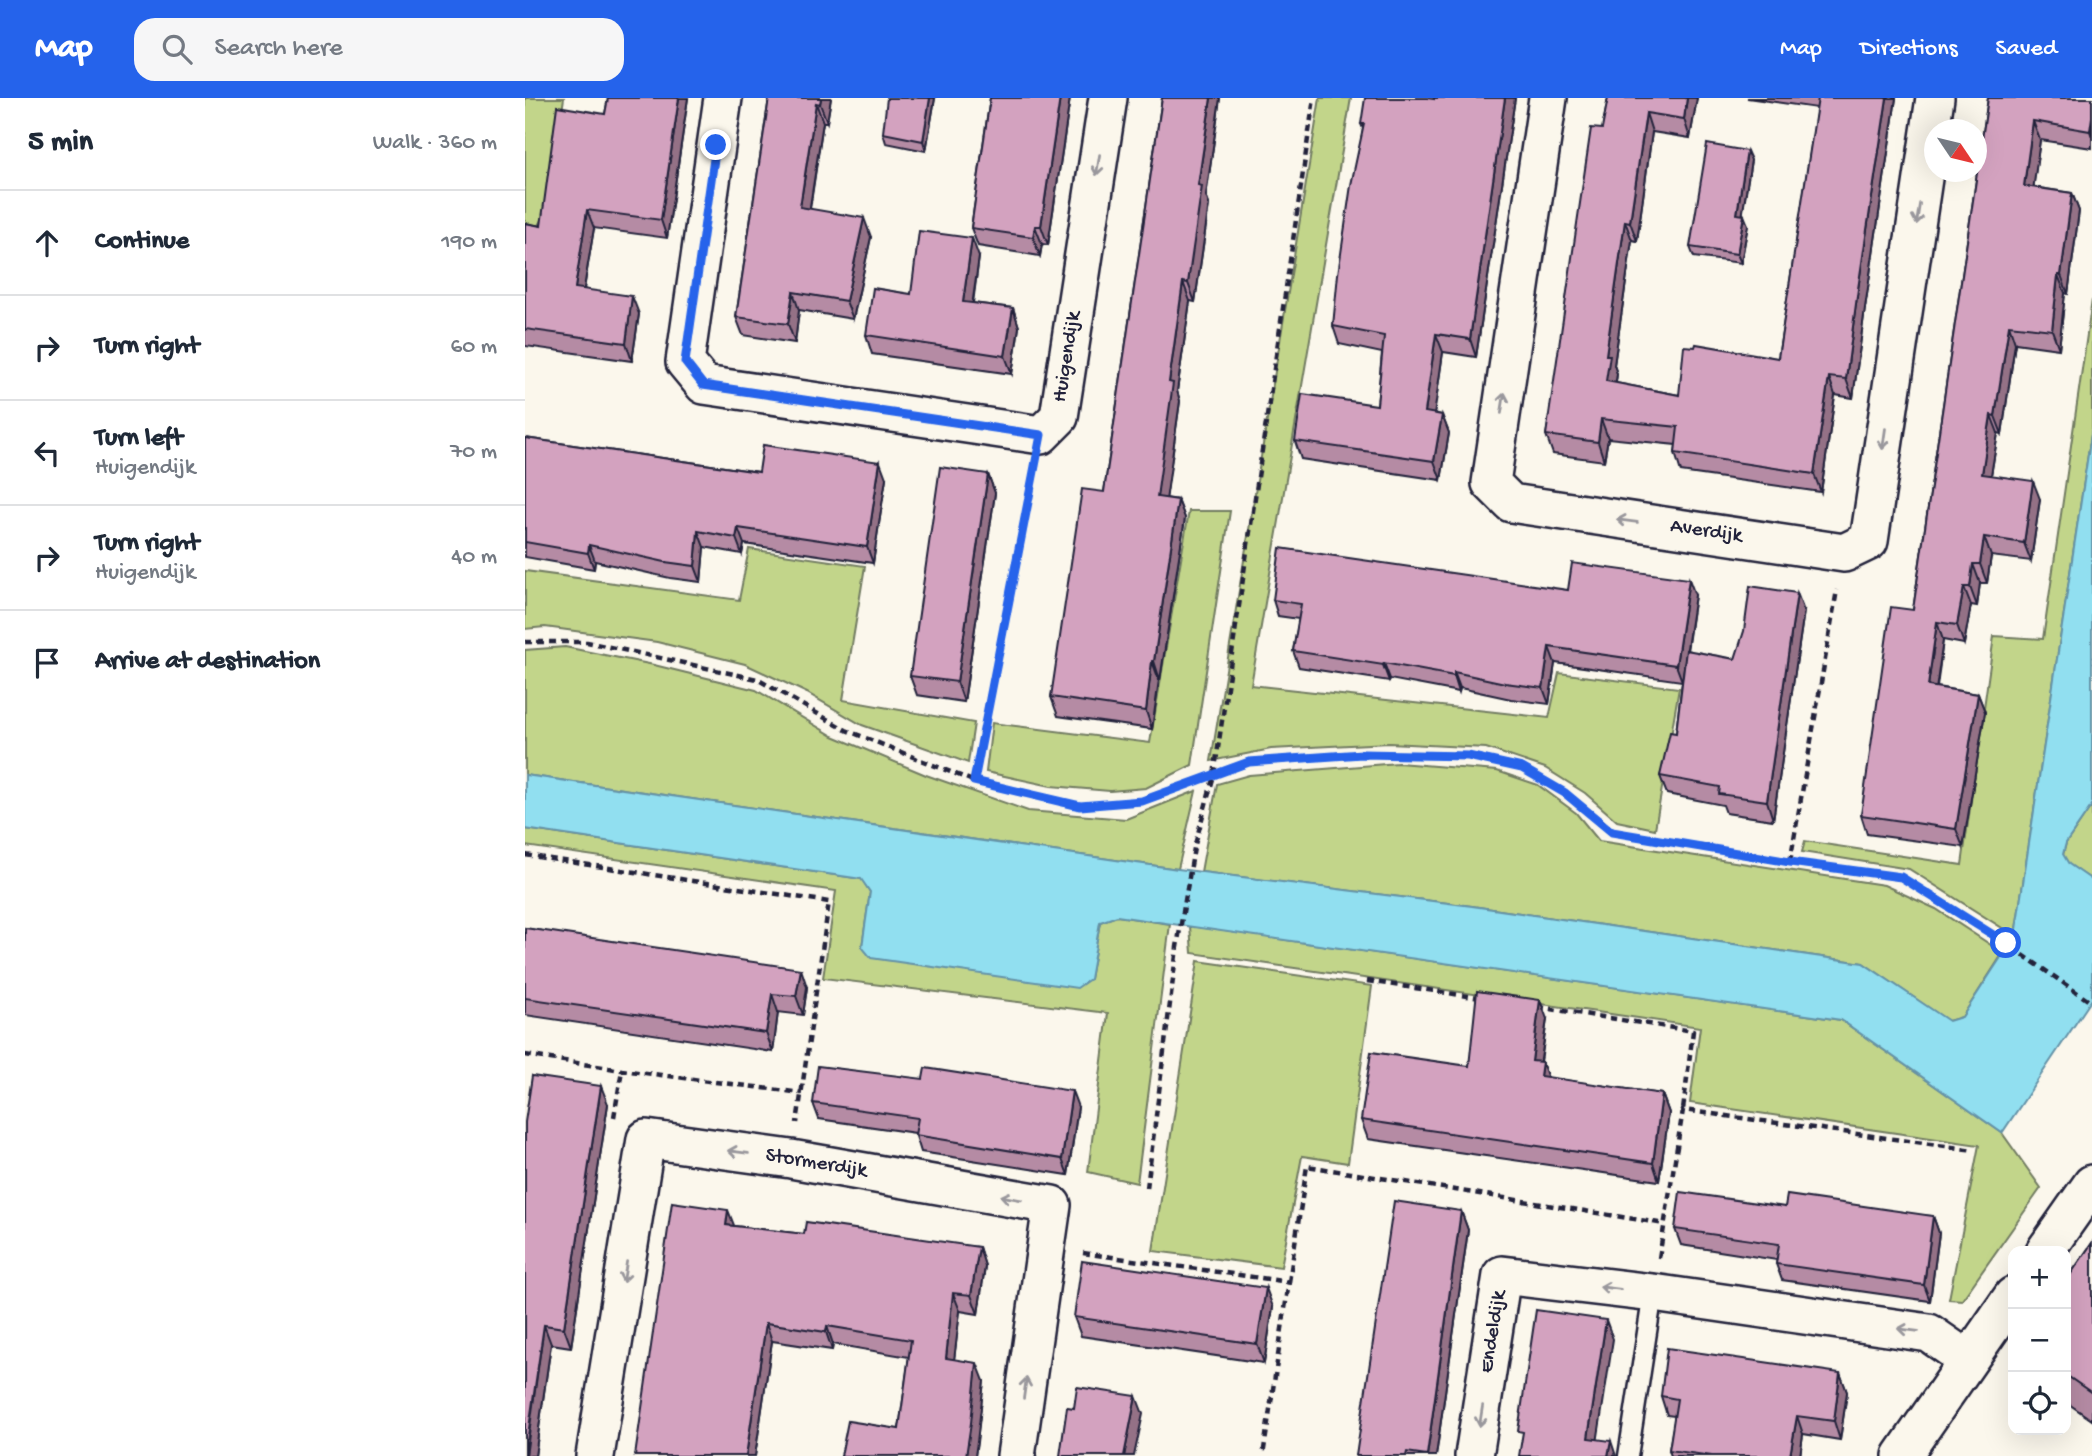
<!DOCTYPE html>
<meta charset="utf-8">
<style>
:root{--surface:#fff;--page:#f6f6f7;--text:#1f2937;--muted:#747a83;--line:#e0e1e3;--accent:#2563eb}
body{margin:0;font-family:"Gochi Hand",sans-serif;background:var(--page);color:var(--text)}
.controls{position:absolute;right:21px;bottom:21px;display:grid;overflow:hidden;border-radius:14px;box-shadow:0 7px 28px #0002}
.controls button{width:63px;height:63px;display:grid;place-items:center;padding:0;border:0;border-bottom:2px solid var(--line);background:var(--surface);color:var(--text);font:35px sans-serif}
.compass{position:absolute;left:1399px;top:21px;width:63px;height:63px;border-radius:50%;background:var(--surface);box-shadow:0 7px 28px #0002;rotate:125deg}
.stop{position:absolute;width:21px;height:21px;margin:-16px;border:5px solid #2563eb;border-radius:50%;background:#fff}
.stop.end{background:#2563eb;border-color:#fff;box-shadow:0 2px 7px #0008}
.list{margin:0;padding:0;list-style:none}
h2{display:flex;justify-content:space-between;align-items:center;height:91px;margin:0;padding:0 28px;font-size:30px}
h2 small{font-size:23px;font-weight:400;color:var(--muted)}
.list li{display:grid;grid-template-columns:46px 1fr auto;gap:21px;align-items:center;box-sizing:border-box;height:105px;padding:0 28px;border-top:2px solid var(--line)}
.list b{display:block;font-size:26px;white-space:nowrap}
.list p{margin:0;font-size:23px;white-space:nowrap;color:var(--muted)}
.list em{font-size:23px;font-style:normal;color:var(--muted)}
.icon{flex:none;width:38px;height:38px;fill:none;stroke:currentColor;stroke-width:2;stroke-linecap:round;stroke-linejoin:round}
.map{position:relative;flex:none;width:1567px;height:1358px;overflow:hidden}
header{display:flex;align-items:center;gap:42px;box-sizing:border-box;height:98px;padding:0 35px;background:var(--accent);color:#fff}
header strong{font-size:33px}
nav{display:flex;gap:38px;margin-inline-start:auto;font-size:24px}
.search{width:490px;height:63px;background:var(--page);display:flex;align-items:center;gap:18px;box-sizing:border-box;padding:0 24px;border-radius:21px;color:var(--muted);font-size:26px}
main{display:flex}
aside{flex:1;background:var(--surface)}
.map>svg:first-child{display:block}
.green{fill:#c2d58a;stroke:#727c62;stroke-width:2}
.water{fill:#91dff0;stroke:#6593a8;stroke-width:2}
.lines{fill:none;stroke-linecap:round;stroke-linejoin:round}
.service-casing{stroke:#22223b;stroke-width:23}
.minor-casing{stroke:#22223b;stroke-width:42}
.path{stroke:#22223b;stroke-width:4.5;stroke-dasharray:7 5;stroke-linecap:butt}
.service{stroke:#fbf7ec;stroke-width:18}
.minor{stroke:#fbf7ec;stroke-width:37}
.wall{fill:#b58ba4;stroke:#22223b;stroke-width:2}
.shaded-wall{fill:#947186;stroke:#22223b;stroke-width:2}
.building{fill:#d3a2bf;stroke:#22223b;stroke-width:2}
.oneway{stroke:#99979c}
.route{stroke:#2563eb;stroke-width:9}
.labels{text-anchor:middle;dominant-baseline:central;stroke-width:5;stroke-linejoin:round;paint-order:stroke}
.street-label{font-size:21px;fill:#22223b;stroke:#fbf7ec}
</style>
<header>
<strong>Map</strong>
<div class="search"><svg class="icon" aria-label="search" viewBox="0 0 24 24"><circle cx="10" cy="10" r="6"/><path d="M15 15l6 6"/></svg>Search here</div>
<nav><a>Map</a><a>Directions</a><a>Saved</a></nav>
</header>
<main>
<aside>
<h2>5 min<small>Walk · 360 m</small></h2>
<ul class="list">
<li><svg class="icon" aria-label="ahead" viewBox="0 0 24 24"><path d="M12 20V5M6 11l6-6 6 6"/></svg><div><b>Continue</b></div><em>190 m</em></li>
<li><svg class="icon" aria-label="right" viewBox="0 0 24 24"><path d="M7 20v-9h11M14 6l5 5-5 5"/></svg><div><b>Turn right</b></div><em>60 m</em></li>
<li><svg class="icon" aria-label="left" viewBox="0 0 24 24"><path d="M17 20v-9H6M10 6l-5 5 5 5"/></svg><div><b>Turn left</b><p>Huigendijk</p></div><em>70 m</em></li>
<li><svg class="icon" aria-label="right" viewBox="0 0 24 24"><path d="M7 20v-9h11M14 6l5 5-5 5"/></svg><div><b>Turn right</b><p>Huigendijk</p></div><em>40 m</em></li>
<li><svg class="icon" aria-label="arrive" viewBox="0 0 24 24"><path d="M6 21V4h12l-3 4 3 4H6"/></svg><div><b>Arrive at destination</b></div></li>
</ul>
</aside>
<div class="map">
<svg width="1567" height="1358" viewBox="0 0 1567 1358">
<rect width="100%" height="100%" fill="#fbf7ec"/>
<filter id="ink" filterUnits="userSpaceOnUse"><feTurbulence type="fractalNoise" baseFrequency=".0143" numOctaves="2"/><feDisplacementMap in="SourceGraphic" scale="14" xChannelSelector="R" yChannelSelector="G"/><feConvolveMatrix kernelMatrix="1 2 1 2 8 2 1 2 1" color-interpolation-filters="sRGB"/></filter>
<g filter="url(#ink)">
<path class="green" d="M0,0H39L22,113L12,131L0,128Z
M795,0H826L726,587L1024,620L1034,575L1154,590L1130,731L1092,723L1060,695L1020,670L961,650L864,645L746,651L686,663Z
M1567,202V330L1490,838L1384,771L1277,754L1280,743L1437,767L1469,538L1518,541Z
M664,413H705L667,667L621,690L585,693L526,688L461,674L467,625L625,645Z
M224,451L340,468L318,602L449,625L443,665L337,627L282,595L220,566L132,544L20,529L0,531V473L214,502Z
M40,549L129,567L231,592L308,638L401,677L503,713L601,721L671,693L653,771L0,677V552Z
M873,665L972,673L1013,687L1051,715L1074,743L1359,787L1411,811L1478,855L1437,919L1423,923L1338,865L947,808L676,774L692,686L724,677Z
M1567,707V782L1543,766L1538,757L1541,745Z
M0,731L337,781L345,794L337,849L565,881L575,824L592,818L645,826L612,1085L563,1074L583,915L298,880L311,793L0,748Z
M665,828L1316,922L1477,1035L1516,1090L1437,1202L1424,1201L1454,1047L1165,1005L1175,929L667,855Z
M673,863L847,888L823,1065L777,1058L756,1169L628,1153Z"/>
<path class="water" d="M1567,330V707L1541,745L1538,756L1544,766L1567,782V901L1477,1035L1316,922L592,818L575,824L565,881L552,890L346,860L337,849L345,794L336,781L0,731V677L653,771L947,808L1338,865L1424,923L1437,919L1490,838Z"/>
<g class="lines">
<defs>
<path id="service" d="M1103,1358L1128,1195"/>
<path id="minor" d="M198,0L160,264L179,287L516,337L534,319L583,0
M1023,0L966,385L986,405L1319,455L1344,443L1410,0
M1520,1153L1567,1086
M70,1358L121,1041L266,1061L527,1107L491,1358
M949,1358L977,1177L1128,1195L1404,1235L1443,1262
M1377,1358L1488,1198"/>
</defs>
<use href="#service" class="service-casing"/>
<use href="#minor" class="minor-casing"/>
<path class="path" d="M0,544H62L232,581L321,632L448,683L555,708L617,703L724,664L837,656L943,658L997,670L1040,695L1087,734L1265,764L1376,779L1481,845L1567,905
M448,683L509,375
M0,757L304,804L272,1025
M1265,764L1312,492
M842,883L956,900
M1013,909L1168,933L1158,1012
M0,957L97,972L277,995
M89,1019L97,972
M622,1090L652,849L669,750L689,677L789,0
M558,1155L764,1184L738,1358
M1134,1160L1158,1012L1449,1052
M764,1184L782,1068L1140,1126"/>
<use href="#service" class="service"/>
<use href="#minor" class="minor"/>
</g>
<path class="wall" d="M83,0H163L142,140L69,130L59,191L114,216L107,263L0,248V125L16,128L80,16Z
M244,0H306L302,24H298L285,111L346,139L328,221L274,212L270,245L218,237L211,219Z
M410,0L401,53L361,45L358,35Z
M465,0H545L523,147L517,146L515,158L453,148L446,130Z
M637,0H695L681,98L684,106L670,204L665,203L652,293L655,303L641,400L653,402L660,420L635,582H634L627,631L533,618L526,599L579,394Z
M909,0H990L951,259L918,254L909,315L917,317L924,335L916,382L776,361L770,343L852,307L857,255L814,246L808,228L838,31L836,26L909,1Z
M1083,0H1172L1165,40L1127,34L1112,143L1107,142L1089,267L1092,276L1091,285L1154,297L1253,260L1292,10L1222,0H1371L1340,210L1328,300L1310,297L1296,394L1156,374L1150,355L1151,347L1083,340L1079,363L1028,356L1021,337Z
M1463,0H1567V50L1515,42L1508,89L1547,95L1554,113L1543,196L1540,195L1534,251L1490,245L1477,336L1473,335L1466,377L1515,401L1506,463L1466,458L1462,485H1455L1452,508L1446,507L1439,546L1418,542L1412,589L1453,596L1460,614L1438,749L1342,736L1336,717L1388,512Z
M1226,62L1217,117L1223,127L1216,165L1169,159L1165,149Z
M454,159L448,205L488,210L494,229L487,276L347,256L341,237Z
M0,340L234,374L361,380L348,465L219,446L217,456L179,449L176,484L145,480L70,463L69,471L0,459Z
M463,376L470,395L439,604L392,597L385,578Z
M1043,492L1170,497L1162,553L1210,561L1279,513L1248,722L1201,715L1198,707L1142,696L1135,678L1151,635L1157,583L1030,565L1024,606L986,601L935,590L934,594L865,581L864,583L774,569L768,553L774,521L753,518L748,502Z
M0,830L282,889L278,917L253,914L248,954L0,917Z
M1022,921L1016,964L1023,980L1137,996L1144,1015L1134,1083L843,1041L836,1022L944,968Z
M7,978L83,1006L46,1249L26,1246L10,1358Z
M288,1005L553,1009L543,1077L396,1054L390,1035L294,1021Z
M1260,1109L1408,1118L1414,1135L1405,1203L1257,1182L1251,1166L1252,1162L1156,1147L1150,1131Z
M936,1113L943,1132L911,1358H831Z
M209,1128L279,1136L454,1149L460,1168L453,1216L435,1213L429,1261L459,1283L450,1358H316L374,1331L384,1259L308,1246L307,1252L247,1243L230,1358H110Z
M1567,1145V1322L1541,1304V1183Z
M748,1209L739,1265L556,1238L549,1219Z
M1315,1275L1322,1294L1315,1342L1278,1336L1275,1358H1146L1144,1352L1150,1318L1142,1317L1136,1298Z"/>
<path class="shaded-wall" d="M154,0H163L142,140L136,122Z
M296,0H306L302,24L295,6Z
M405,0H410L401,53L398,43Z
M535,0H545L523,147L516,128Z
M686,0H695L681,98L684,106L670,204L663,185L673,87Z
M980,0H990L951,259L945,241Z
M1162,0H1172L1165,40L1159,21Z
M1362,0H1371L1340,210L1328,300L1321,281L1333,191Z
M291,5L298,24L282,128L275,109Z
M1121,15L1127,34L1112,143L1105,124Z
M1567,19V39L1565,33Z
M1508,23L1515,42L1506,107L1499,88Z
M1222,53L1226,62L1216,126L1212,116Z
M1547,95L1554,113L1543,196L1536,177Z
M62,112L69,130L56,208L50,190Z
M1219,117L1223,127L1216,165L1212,156Z
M339,120L346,139L328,221L321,203Z
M1100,123L1107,142L1089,267L1092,276L1088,301L1081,283V257Z
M510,128L517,146L515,158L508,139Z
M447,140L454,159L445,222L438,204Z
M1533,177L1540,195L1534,251L1527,232Z
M658,184L665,203L652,293L655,303L639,417L632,399L644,284Z
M268,194L274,212L270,245L263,226Z
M107,198L114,216L107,263L101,245Z
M488,210L494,229L487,276L480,258Z
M1484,227L1490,245L1477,336L1470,318Z
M911,236L918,254L907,332L900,314Z
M1304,279L1310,297L1296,394L1289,376Z
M917,317L924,335L916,382L909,363Z
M1466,317L1473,335L1463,395L1457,376Z
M1076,321L1083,340L1079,363L1073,344Z
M355,364L361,380L348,465L342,449Z
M463,376L470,395L439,604L432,584Z
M1508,383L1515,401L1506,463L1499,445Z
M653,402L660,420L635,582L629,563Z
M213,430L219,446L217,456L211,440Z
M173,433L179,449L176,484L170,468Z
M1459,439L1466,458L1462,485L1455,466Z
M64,447L70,463L69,471L63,455Z
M1448,466L1455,485L1452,508L1445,489Z
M1164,481L1170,497L1157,583L1151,567Z
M1439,489L1446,507L1439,546L1432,527Z
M1272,495L1279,513L1248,722L1242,703Z
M1412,524L1418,542L1409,606L1403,588Z
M1024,549L1030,565L1024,606L1018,590Z
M627,563L634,582L627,631L621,613Z
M859,565L865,581L864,583L858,567Z
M929,574L935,590L934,594L929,578Z
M1453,596L1460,614L1438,749L1431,731Z
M276,871L282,889L278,917L271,898Z
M247,896L253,914L248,954L241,935Z
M1015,902L1022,921L1013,981L1007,963Z
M1017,964L1024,983L1015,978Z
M76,988L83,1006L46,1249L39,1230Z
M547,993L553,1009L543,1077L537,1061Z
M1137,996L1144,1015L1134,1083L1128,1065Z
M203,1112L210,1130L201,1127Z
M936,1113L943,1132L911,1358H902Z
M1408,1118L1414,1135L1405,1203L1399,1187Z
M454,1149L460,1168L453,1216L446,1197Z
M741,1190L748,1209L739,1265L732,1246Z
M428,1195L435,1213L427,1279L421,1260Z
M1081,1222L1088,1241L1070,1358L1063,1340Z
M241,1225L247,1243L230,1358H221Z
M19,1227L26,1246L10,1358H1Z
M302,1228L308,1246L307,1252L301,1234Z
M452,1265L459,1283L452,1344L450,1358H441Z
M1315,1275L1322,1294L1315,1342L1309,1323Z
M611,1298L618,1316L609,1358H599Z
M1272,1318L1278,1336L1275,1358H1265Z
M1086,1343L1091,1358H1083Z"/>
<path class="building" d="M83,0H154L136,122L62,112L50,190L107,198L101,245L0,231V125L16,128L32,8L80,16Z
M244,0H296L295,6L291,5L275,109L339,120L321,203L268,194L263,226L211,219Z
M362,0H405L398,43L358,35Z
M465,0H535L516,128H510L508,139L446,130Z
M637,0H686L673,87L677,88L666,164L663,185L658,184L644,284L648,285L632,399L653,402L629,563H627L621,613L526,599L557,391L579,394Z
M840,0H902L909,1V0H980L945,241L911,236L900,314L917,317L909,363L770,343L777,296L852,307L859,238L808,228L813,176L826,87L839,26H836Z
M1083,0H1162L1159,21L1121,15L1105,124L1100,123L1081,257H1085L1081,283L1154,297L1159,248L1170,249L1171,246L1253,260L1293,0H1362L1333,191L1321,281L1304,279L1289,376L1150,355L1153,329L1076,321L1073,344L1021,337L1066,30L1077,31Z
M1463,0H1567V19L1565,33L1508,23L1499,88L1547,95L1536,177H1533L1527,232L1484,227L1470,318L1466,317L1457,376L1508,383L1499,445L1459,439L1455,466H1448L1445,489H1439L1432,527L1412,524L1403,588L1453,596L1431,731L1336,717L1366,509L1388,512Z
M1182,46L1222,53L1212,116L1219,117L1212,156L1165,149Z
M394,133L447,140L438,204L488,210L480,258L341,237L348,190L386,196Z
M0,340L234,374L238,347L355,364L342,449L213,430L211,440L173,433L170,468L140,464L64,447L63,455L0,444Z
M415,369L463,376L432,584L385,578Z
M755,450L1043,492L1047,465L1164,481L1151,567L1024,549L1018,590L980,585L929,574V578L859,565L858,567L768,553L776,506L748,502Z
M1225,488L1272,495L1242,703L1194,696L1195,689L1135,678L1145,634L1151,635L1161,552L1210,561L1219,533Z
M0,830L276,871L271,898L247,896L241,935L0,900Z
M952,893L1015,902L1007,963L1017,964L1015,978L1137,996L1128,1065L836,1022L846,954L944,968Z
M293,968L398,981L400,970L547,993L537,1061L390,1037L393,1020L288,1005Z
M7,978L76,988L39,1230L19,1227L0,1358V1024Z
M1155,1094L1260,1109L1262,1097L1408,1118L1399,1187L1251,1166L1254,1146L1150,1131Z
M869,1103L936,1113L902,1357L882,1354L881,1358H831Z
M147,1104L203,1112L201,1127L279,1136L281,1124L454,1149L446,1197L428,1195L421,1260L452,1265L446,1325L441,1358H316L323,1323L374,1331L386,1242L302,1228L301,1234L241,1225L221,1358H110Z
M1567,1145V1295L1541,1277V1183Z
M557,1163L741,1190L732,1246L549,1219Z
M1011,1212L1081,1222L1063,1340L1086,1343L1083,1358H994L998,1334L993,1333Z
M1142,1250L1315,1275L1309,1323L1272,1318L1265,1358H1187L1144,1352L1152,1301L1136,1298Z
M552,1289L611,1298L599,1358H535L542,1309L549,1310Z"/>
<defs><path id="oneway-shaft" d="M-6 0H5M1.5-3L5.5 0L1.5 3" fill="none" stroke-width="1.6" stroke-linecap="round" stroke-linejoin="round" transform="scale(1.75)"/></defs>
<g class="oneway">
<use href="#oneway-shaft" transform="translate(573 67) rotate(99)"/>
<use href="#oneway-shaft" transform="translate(1393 116) rotate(99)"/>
<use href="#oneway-shaft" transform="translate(978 305) rotate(-81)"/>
<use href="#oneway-shaft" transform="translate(1359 341) rotate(98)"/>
<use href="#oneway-shaft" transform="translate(1102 423) rotate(-172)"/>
<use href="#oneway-shaft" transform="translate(213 1054) rotate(-172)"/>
<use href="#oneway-shaft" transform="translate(486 1100) rotate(-170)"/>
<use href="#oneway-shaft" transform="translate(100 1174) rotate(99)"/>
<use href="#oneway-shaft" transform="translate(1085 1190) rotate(-173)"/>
<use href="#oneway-shaft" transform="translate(1383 1232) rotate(-172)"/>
<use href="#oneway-shaft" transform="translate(500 1290) rotate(-82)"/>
<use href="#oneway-shaft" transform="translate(956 1318) rotate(99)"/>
</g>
</g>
<g class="lines" filter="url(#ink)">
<path class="route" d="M191,47L160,264L178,287L516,337L449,683L555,708L617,703L724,664L837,656L943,658L997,670L1040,695L1087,734L1265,764L1376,779L1481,845"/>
</g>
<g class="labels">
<g class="street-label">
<text transform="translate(543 259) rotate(-81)">Huigendijk</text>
<text transform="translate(1181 434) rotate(8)">Averdijk</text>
<text transform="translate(291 1066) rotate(9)">Stormerdijk</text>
<text transform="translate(969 1234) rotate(-81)">Endeldijk</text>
</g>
</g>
</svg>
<div class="controls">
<button>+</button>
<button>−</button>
<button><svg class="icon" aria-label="locate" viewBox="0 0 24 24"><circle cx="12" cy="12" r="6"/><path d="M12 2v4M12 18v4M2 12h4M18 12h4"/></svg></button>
</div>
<svg class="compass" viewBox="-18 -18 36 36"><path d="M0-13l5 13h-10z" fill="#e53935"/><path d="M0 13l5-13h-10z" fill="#747a83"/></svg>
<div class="stop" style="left:1481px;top:845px"></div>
<div class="stop end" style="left:191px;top:47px"></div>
</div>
</main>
